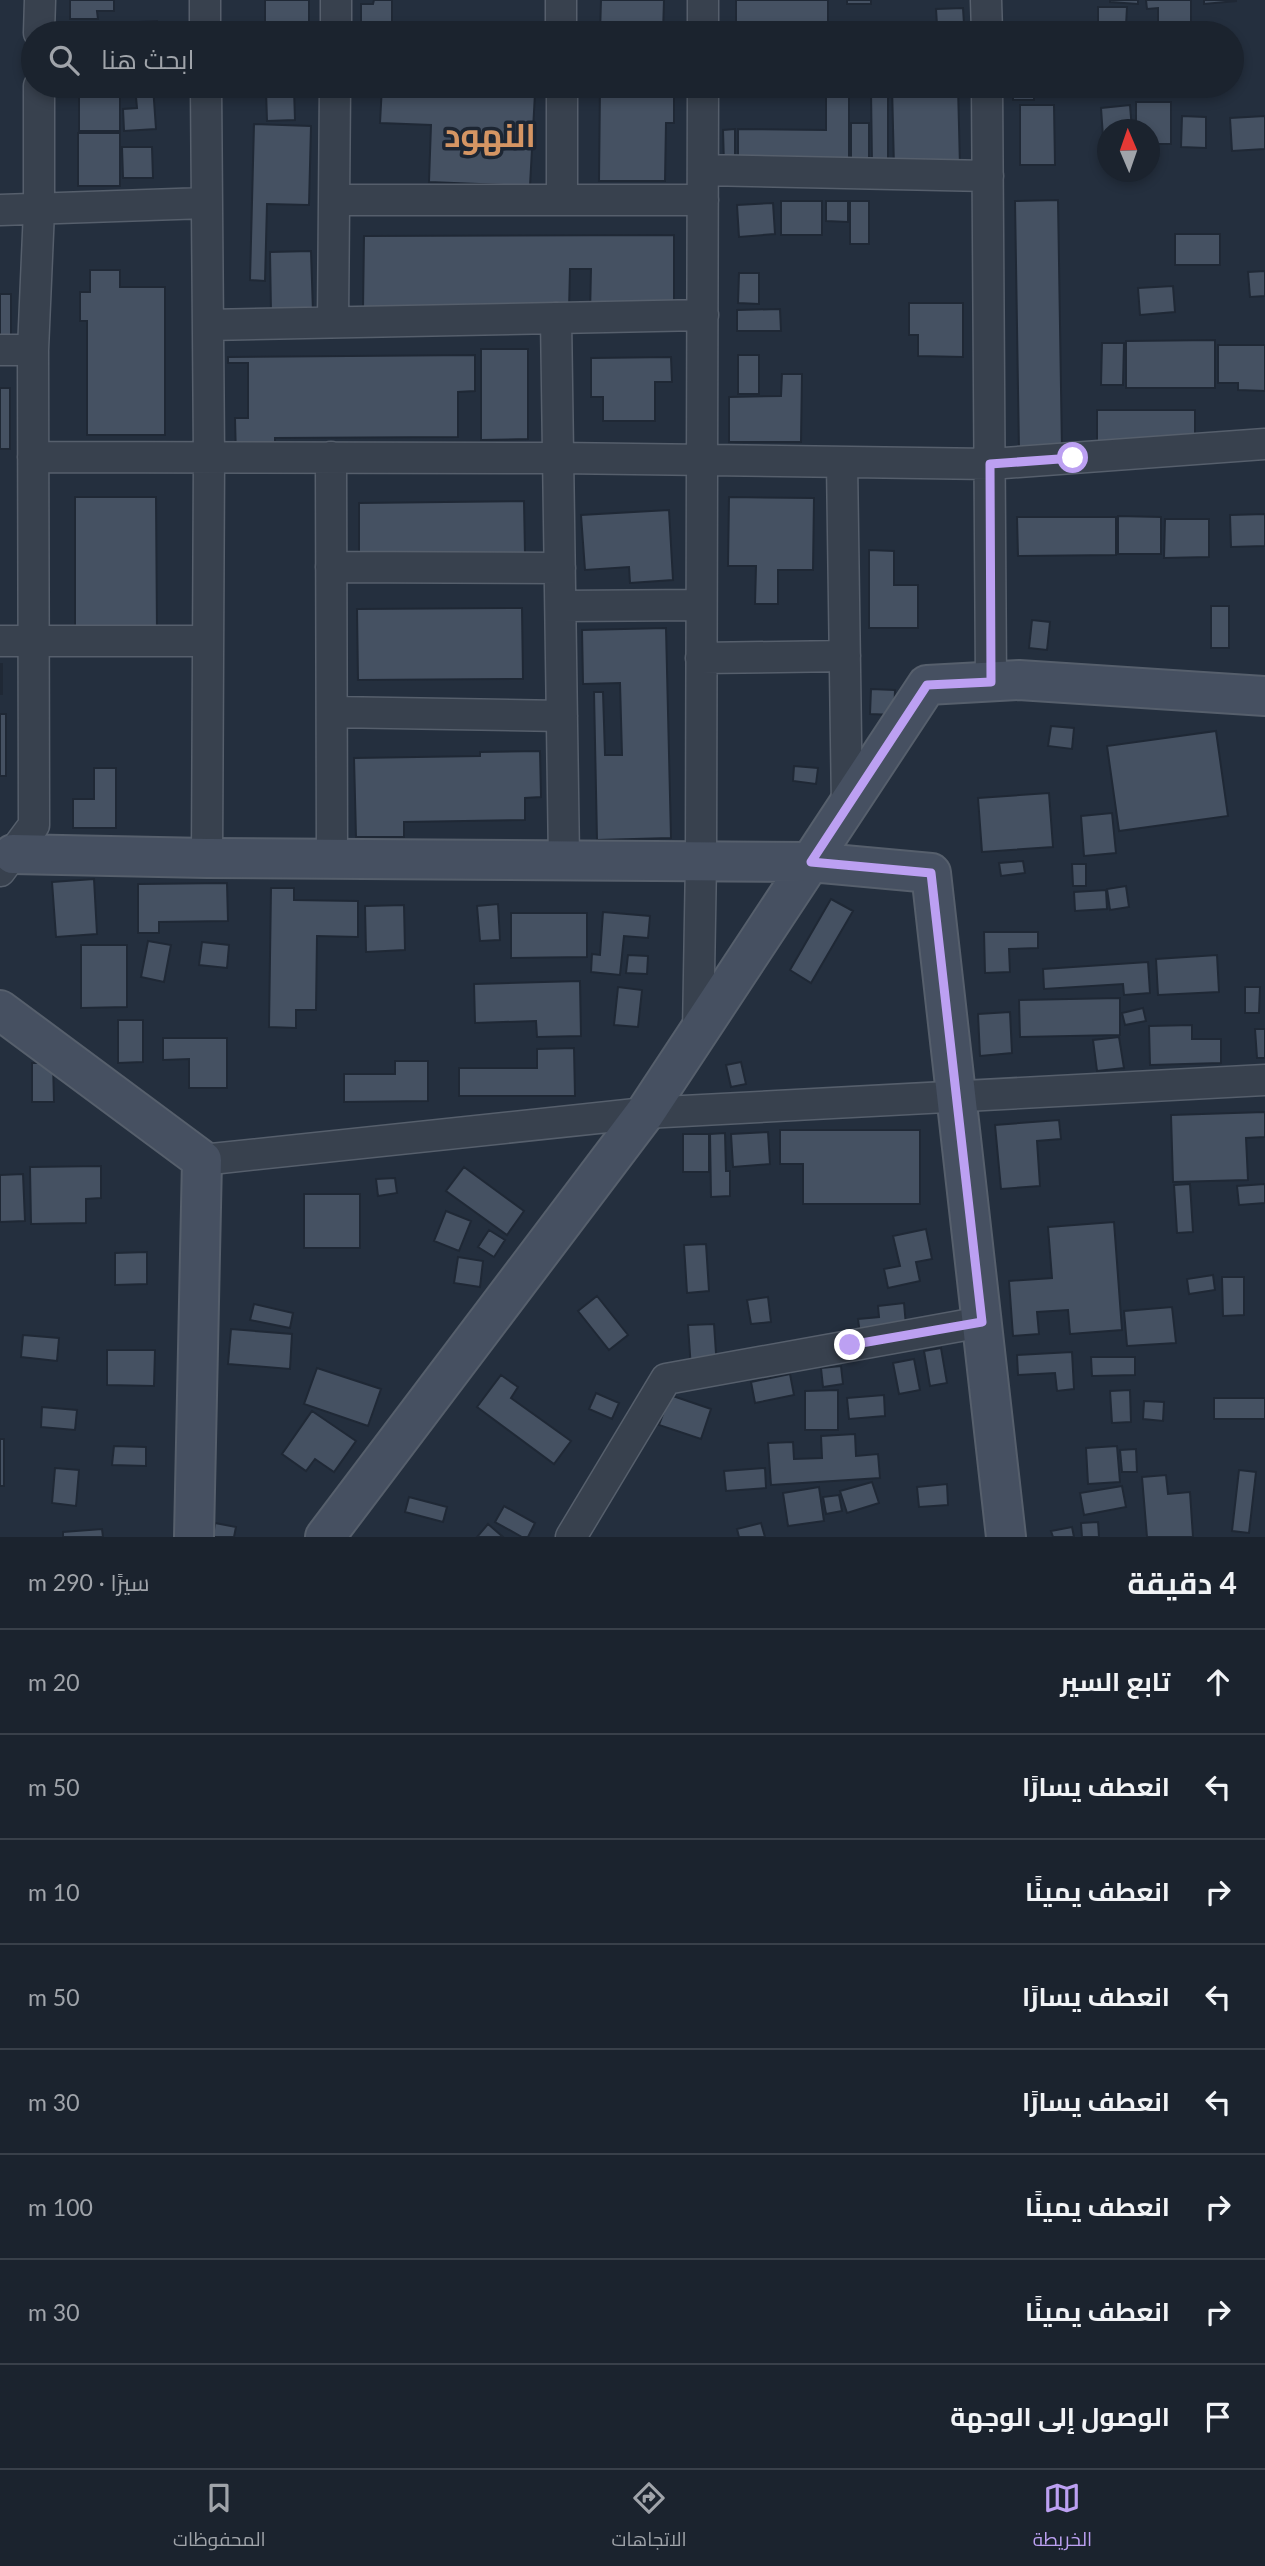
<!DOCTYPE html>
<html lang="ar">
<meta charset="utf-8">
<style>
:root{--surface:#1b232e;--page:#282f3a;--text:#f1f3f6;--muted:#a0a4aa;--line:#39404a;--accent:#bca0f2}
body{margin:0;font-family:Lato,Cairo,sans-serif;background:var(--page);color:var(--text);direction:rtl}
.compass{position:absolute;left:1097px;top:119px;width:63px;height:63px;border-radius:50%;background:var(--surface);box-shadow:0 4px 10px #0003;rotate:358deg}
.stop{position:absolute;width:21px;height:21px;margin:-16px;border:5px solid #bca0f2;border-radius:50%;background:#fff}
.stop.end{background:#bca0f2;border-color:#fff;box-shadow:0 2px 7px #0008}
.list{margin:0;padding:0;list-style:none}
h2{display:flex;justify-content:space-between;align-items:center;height:91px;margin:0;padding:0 28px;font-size:30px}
h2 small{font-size:23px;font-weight:400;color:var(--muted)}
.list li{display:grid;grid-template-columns:46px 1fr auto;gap:21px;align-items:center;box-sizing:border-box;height:105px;padding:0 28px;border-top:2px solid var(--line)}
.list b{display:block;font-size:26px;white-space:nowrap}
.list em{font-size:23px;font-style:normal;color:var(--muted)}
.icon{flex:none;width:38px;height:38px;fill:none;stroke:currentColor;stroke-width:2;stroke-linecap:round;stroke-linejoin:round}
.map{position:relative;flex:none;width:1265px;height:1537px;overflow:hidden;direction:ltr}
.search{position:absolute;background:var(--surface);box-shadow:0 4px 10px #0003;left:21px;right:21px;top:21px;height:77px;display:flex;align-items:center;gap:18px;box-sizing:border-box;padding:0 24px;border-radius:38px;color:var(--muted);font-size:26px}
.sheet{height:931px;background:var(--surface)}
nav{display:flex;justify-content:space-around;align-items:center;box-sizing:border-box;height:98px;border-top:2px solid var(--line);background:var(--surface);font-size:19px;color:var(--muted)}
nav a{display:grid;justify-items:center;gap:4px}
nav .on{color:var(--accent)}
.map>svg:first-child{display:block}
.building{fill:#455162;stroke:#1f2835;stroke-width:2}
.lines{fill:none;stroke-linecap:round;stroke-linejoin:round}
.street-casing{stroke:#565f6c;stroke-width:33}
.secondary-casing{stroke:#565f6c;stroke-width:42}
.street{stroke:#38414e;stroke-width:30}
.secondary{stroke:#465061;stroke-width:38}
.route{stroke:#bca0f2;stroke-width:9}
.labels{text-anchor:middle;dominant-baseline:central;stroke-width:7;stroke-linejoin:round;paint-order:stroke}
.town-label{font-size:33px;font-weight:bold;fill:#d59563;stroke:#1d2633}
</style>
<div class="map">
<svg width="1265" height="1537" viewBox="0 0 1265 1537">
<rect width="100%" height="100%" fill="#242f3e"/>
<path class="building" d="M70,0H114V11H97L98,19H70Z
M265,0H309V33H265Z
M374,0H392V31L361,30V4H373Z
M601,0H664L663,33H600Z
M736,0H828V23H814V33H736Z
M847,0H871V4H847Z
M1110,0H1138V4L1110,2Z
M1146,0H1191V33H1158V8L1147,9Z
M1204,0H1236V1L1204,4Z
M1098,7H1127L1126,26H1098Z
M963,8L964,24L937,25L936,9Z
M157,21V33H122L121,23Z
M79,22H120V33H79Z
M79,86H120V131H79Z
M135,86H153L156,129L124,131L123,109L137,108Z
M382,86H458L457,93L480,94V90L535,93L530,186L429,182L431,125L380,123Z
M600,86H663V93H674V123H666L665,181H599Z
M735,86H849V167H738V129L826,130V94H735Z
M892,86H915V95L938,94V86H958L960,167L894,168Z
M1013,86H1034V100H1013Z
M294,89L295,120L267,121L266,90Z
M871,90H888V166H872Z
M1136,102H1171V144H1150V130H1136Z
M1020,105H1054L1055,165H1020Z
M1130,105L1132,130H1108V151H1104L1101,108Z
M1182,116L1206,117V148L1181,147Z
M1265,116V149L1232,151L1230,118Z
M851,123H869V167H851Z
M254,124L311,126L309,205L267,204L265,281L250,280Z
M735,129V165H724L723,130Z
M78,133H120V186H78Z
M122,147H152L153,178H123Z
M1058,200L1062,451H1019L1015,201Z
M781,201H822V235H781Z
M826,201H848V222L826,221Z
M850,201H869V244H850Z
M773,203L775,234L739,237L737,205Z
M1175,234H1220V265H1175Z
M674,235V314H590L591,269H570L569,310H363L364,236Z
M311,251L313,312L271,313L270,252Z
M90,270H120V287H165V435H87V321H80V292H90Z
M1265,271V296L1250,297L1248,272Z
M739,273H759V304L738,303Z
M1173,286L1175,312L1140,315L1138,288Z
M0,294H11V335H0Z
M909,303H963V357L918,356V335H909Z
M780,309L781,331H737V310Z
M1215,340V388H1126V341Z
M1102,343H1124L1123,385H1101Z
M1218,345H1265V391L1238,390V383H1218Z
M481,349H528V439L481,440Z
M475,355V391L458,392V437L275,438V458H236L235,418H248V363H228V357Z
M738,355H759V394H738Z
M671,357L672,382H655V421H603V397H591V358Z
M782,374H802L801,442H729V397L781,396Z
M0,388H10V449H0Z
M1097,410H1195V455H1097Z
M75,497H156L157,633H75Z
M729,497L814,498L813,570H778V604H755L756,566H728Z
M524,501L525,554L359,557V503Z
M669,510L673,580L630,583L629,567L585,570L581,515Z
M1265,514V546L1231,547L1230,515Z
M1118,516L1161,517V554H1118Z
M1017,517H1116V555L1018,556Z
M1165,519H1209V557L1164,558Z
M869,550L894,551V585H918V628H869Z
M1211,606H1229V648H1211Z
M522,608L523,679L358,680L357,609Z
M1032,620L1050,622L1047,650L1029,648Z
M666,628L671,838L597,840L594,692H603L605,755H622L620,683L583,684L582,630Z
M0,664H2V694H0Z
M871,689L895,690L894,715L870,714Z
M0,714H6V776H0Z
M1051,726L1074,728L1072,749L1048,746Z
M1216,731L1228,816L1119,831L1107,746Z
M540,751L541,797L525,798V820L404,822V837H356L354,758L480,756V752Z
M794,766L818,768L816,784L793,781Z
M94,768H116V828H73V799H94Z
M1049,793L1053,847L982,852L978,798Z
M1112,813L1116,853L1084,856L1081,816Z
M1023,861L1025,873L1001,876L999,863Z
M1072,864H1086V886H1073Z
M94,879L97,934L56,937L52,882Z
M227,883L228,921L159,922V933H138V884Z
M1126,886L1129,907L1110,910L1107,889Z
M271,888H294V900L358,901V937L317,936L316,1010H296V1028L269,1027Z
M1106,890L1107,909L1075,911L1074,892Z
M831,899L853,911L811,983L790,970Z
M498,904L500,940L480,941L477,906Z
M404,905L405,950L366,952L365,906Z
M603,912L650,916L648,938L624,936L620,975L591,972L592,954L600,955Z
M511,913H587V957L511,958Z
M984,932H1038V948L1009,949L1010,972L985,973Z
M148,941L171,945L164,982L141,977Z
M202,942L229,945L227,968L199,965Z
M81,945H127V1007L81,1008Z
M628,955L648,956L647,974L626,973Z
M1217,955L1219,992L1158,995L1156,959Z
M1148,962L1150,993L1124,995L1123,984L1044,989L1043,969Z
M580,981L581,1036L537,1037L536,1021L475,1023L474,984Z
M618,987L642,990L638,1027L614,1025Z
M1245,987H1260L1259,1013H1245Z
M1120,998V1035L1020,1037L1019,1000Z
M1143,1008L1146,1021L1125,1025L1122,1013Z
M1010,1012L1012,1053L980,1056L978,1014Z
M118,1020H143V1062L118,1063Z
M1192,1025V1039H1221V1063L1150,1065L1149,1026Z
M1255,1029H1265V1058H1257Z
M1119,1037L1124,1068L1097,1071L1093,1040Z
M163,1038H227V1088H189V1059L163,1060Z
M574,1048L575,1096H459V1068H537V1049Z
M395,1061H428V1101L344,1102V1074H395Z
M741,1062L746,1084L731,1087L726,1065Z
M32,1063H53L54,1102H32Z
M1265,1112V1137L1246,1138L1248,1180L1173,1182L1171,1115Z
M1059,1120L1061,1139L1037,1141L1040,1186L1001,1189L995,1125Z
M780,1130H920V1204H803V1164H780Z
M768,1132L770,1164L733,1167L731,1134Z
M725,1133L726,1171H730V1196L711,1197L710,1134Z
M683,1134H709V1172H683Z
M101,1166V1198L86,1199V1223L31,1224L30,1167Z
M464,1167L524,1211L507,1235L446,1191Z
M23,1174L25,1221L0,1222V1175Z
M395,1178L397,1193L378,1196L376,1179Z
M1190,1184L1193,1232L1177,1233L1174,1185Z
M1265,1184V1203L1239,1205L1237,1186Z
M304,1194H360V1248H304Z
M446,1211L471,1221L459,1251L434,1241Z
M1114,1222L1122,1330L1070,1334L1068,1310L1037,1312L1039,1334L1013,1336L1009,1281L1052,1278L1048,1227Z
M926,1229L932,1259L916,1262L920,1281L888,1288L884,1269L900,1266L893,1236Z
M489,1230L505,1240L494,1257L478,1247Z
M706,1244L709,1291L687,1293L684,1245Z
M147,1252V1284L115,1285V1253Z
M458,1257L483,1261L480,1287L454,1283Z
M1213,1275L1215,1290L1189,1294L1187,1279Z
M1222,1277H1244V1315L1223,1316Z
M597,1296L628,1335L609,1350L578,1311Z
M768,1297L771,1322L751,1324L747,1300Z
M904,1303L907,1337L861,1342L858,1319L879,1317L878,1306Z
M254,1304L293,1313L290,1328L250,1320Z
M1172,1307L1176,1343L1127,1346L1124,1311Z
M714,1324L717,1368L691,1369L688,1325Z
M231,1329L292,1334L290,1369L228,1364Z
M23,1335L59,1338L57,1361L21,1357Z
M941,1348L947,1383L930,1386L924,1351Z
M107,1350H155L154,1386L107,1385Z
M1072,1352L1074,1389L1057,1391L1055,1373L1018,1375L1017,1355Z
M1091,1357H1135V1375L1092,1376Z
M914,1359L920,1390L899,1394L893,1363Z
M841,1366L843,1384L823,1387L821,1368Z
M317,1368L381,1389L368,1426L304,1404Z
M790,1374L794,1395L755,1403L751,1382Z
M501,1375L518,1387L511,1398L571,1441L554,1464L477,1407Z
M838,1390V1430H805V1391Z
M1130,1390L1131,1422L1112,1423L1110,1391Z
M596,1393L619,1403L612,1419L589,1409Z
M670,1395L711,1409L701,1439L659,1425Z
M884,1395L885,1416L849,1419L847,1398Z
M1214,1398H1265V1419H1214Z
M1144,1401L1164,1402L1163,1421L1143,1419Z
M42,1407L77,1410L75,1430L41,1427Z
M312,1411L356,1441L334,1472L315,1459L306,1471L282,1454Z
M855,1434L856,1456L878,1454L880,1478L771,1485L768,1443L793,1442L794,1459L822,1458L821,1436Z
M0,1439H4V1486H0Z
M114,1446L146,1447V1466L112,1465Z
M1117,1446L1120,1482L1088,1484L1086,1448Z
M1136,1449L1137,1472H1122L1120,1450Z
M55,1468L79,1470L76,1506L52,1503Z
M765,1468L766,1488L726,1491L724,1471Z
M1239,1470L1256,1472L1249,1533L1232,1531Z
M1166,1475L1168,1494L1190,1492L1193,1537H1147L1142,1477Z
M872,1482L879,1503L847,1513L840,1491Z
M947,1484L948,1505L919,1507L917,1487Z
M1122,1486L1126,1507L1084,1515L1080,1493Z
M819,1487L824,1521L788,1526L783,1493Z
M839,1495L842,1511L826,1514L823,1497Z
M409,1497L447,1507L443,1522L405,1512Z
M504,1506L535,1523L528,1537H522L495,1522Z
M1098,1522L1099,1537H1082L1081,1523Z
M215,1523L236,1527L234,1537H213Z
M761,1523L765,1537H739L737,1529Z
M488,1524L503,1537H477Z
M1072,1527L1074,1537H1053L1051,1531Z
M102,1529L103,1537H63V1532Z"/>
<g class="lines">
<defs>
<path id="street" d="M205,0V33
M561,0V33
M986,0L987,33
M39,33L40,0
M336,33V0
M703,33V0
M206,86L209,457L207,858
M562,86V200
M987,86L991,682
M703,170L988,176
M334,200H703
M0,210L206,203
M556,318L564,860
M333,322L335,86
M208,325L703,315
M0,350H33
M33,457L559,458L990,464L1265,444
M331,457L332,858
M842,462L847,808
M331,567L560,568
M561,606L701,605
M0,641H208
M701,658L845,656
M332,712L562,716
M0,871L34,825L33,350L39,210V86
M698,1033L701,861L703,86
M202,1160L645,1113L1265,1080
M571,1537L666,1379L982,1322"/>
<path id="secondary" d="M13,854L207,858L811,862L931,873L1006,1537
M0,1010L202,1160L194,1537
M325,1537L645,1113L927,685L1019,680L1265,696"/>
</defs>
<use href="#street" class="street-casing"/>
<use href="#secondary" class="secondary-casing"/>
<use href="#street" class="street"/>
<use href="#secondary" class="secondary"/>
</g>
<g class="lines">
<path class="route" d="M850,1345L982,1322L931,873L811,862L927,685L991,682L990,464L1073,458"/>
</g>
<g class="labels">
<g class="town-label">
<text x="490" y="134">النهود</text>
</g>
</g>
</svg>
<svg class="compass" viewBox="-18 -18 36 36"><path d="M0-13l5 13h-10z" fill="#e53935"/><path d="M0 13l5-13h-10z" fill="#a0a4aa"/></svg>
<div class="stop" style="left:1073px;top:458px"></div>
<div class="stop end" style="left:850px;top:1345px"></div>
<div class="search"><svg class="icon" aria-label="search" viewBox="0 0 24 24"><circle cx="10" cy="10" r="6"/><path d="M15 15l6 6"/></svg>ابحث هنا</div>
</div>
<section class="sheet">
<h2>4 دقيقة<small>سيرًا · 290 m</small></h2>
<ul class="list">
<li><svg class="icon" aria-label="ahead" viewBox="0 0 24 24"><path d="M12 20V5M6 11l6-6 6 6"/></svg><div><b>تابع السير</b></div><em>20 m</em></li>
<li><svg class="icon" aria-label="left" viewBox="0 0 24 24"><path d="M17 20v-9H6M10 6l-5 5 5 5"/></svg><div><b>انعطف يسارًا</b></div><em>50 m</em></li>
<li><svg class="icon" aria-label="right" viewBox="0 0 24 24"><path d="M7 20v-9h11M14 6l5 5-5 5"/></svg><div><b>انعطف يمينًا</b></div><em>10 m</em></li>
<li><svg class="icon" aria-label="left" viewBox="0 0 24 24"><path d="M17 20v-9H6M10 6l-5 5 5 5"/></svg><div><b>انعطف يسارًا</b></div><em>50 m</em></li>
<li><svg class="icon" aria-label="left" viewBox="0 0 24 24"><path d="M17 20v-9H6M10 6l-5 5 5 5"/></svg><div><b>انعطف يسارًا</b></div><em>30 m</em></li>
<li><svg class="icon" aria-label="right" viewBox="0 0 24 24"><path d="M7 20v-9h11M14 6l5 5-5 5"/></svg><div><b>انعطف يمينًا</b></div><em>100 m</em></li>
<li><svg class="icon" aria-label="right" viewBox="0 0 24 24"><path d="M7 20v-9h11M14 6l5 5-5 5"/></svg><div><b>انعطف يمينًا</b></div><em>30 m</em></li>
<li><svg class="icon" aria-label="arrive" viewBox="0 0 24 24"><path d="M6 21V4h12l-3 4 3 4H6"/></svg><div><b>الوصول إلى الوجهة</b></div></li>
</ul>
</section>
<nav>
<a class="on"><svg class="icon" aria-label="map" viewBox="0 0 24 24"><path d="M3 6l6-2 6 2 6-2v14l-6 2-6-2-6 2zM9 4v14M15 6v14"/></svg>الخريطة</a>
<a><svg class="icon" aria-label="directions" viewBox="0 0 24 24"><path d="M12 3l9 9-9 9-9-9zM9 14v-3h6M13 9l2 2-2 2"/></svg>الاتجاهات</a>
<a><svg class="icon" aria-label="saved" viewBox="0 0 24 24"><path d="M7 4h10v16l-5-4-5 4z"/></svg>المحفوظات</a>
</nav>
